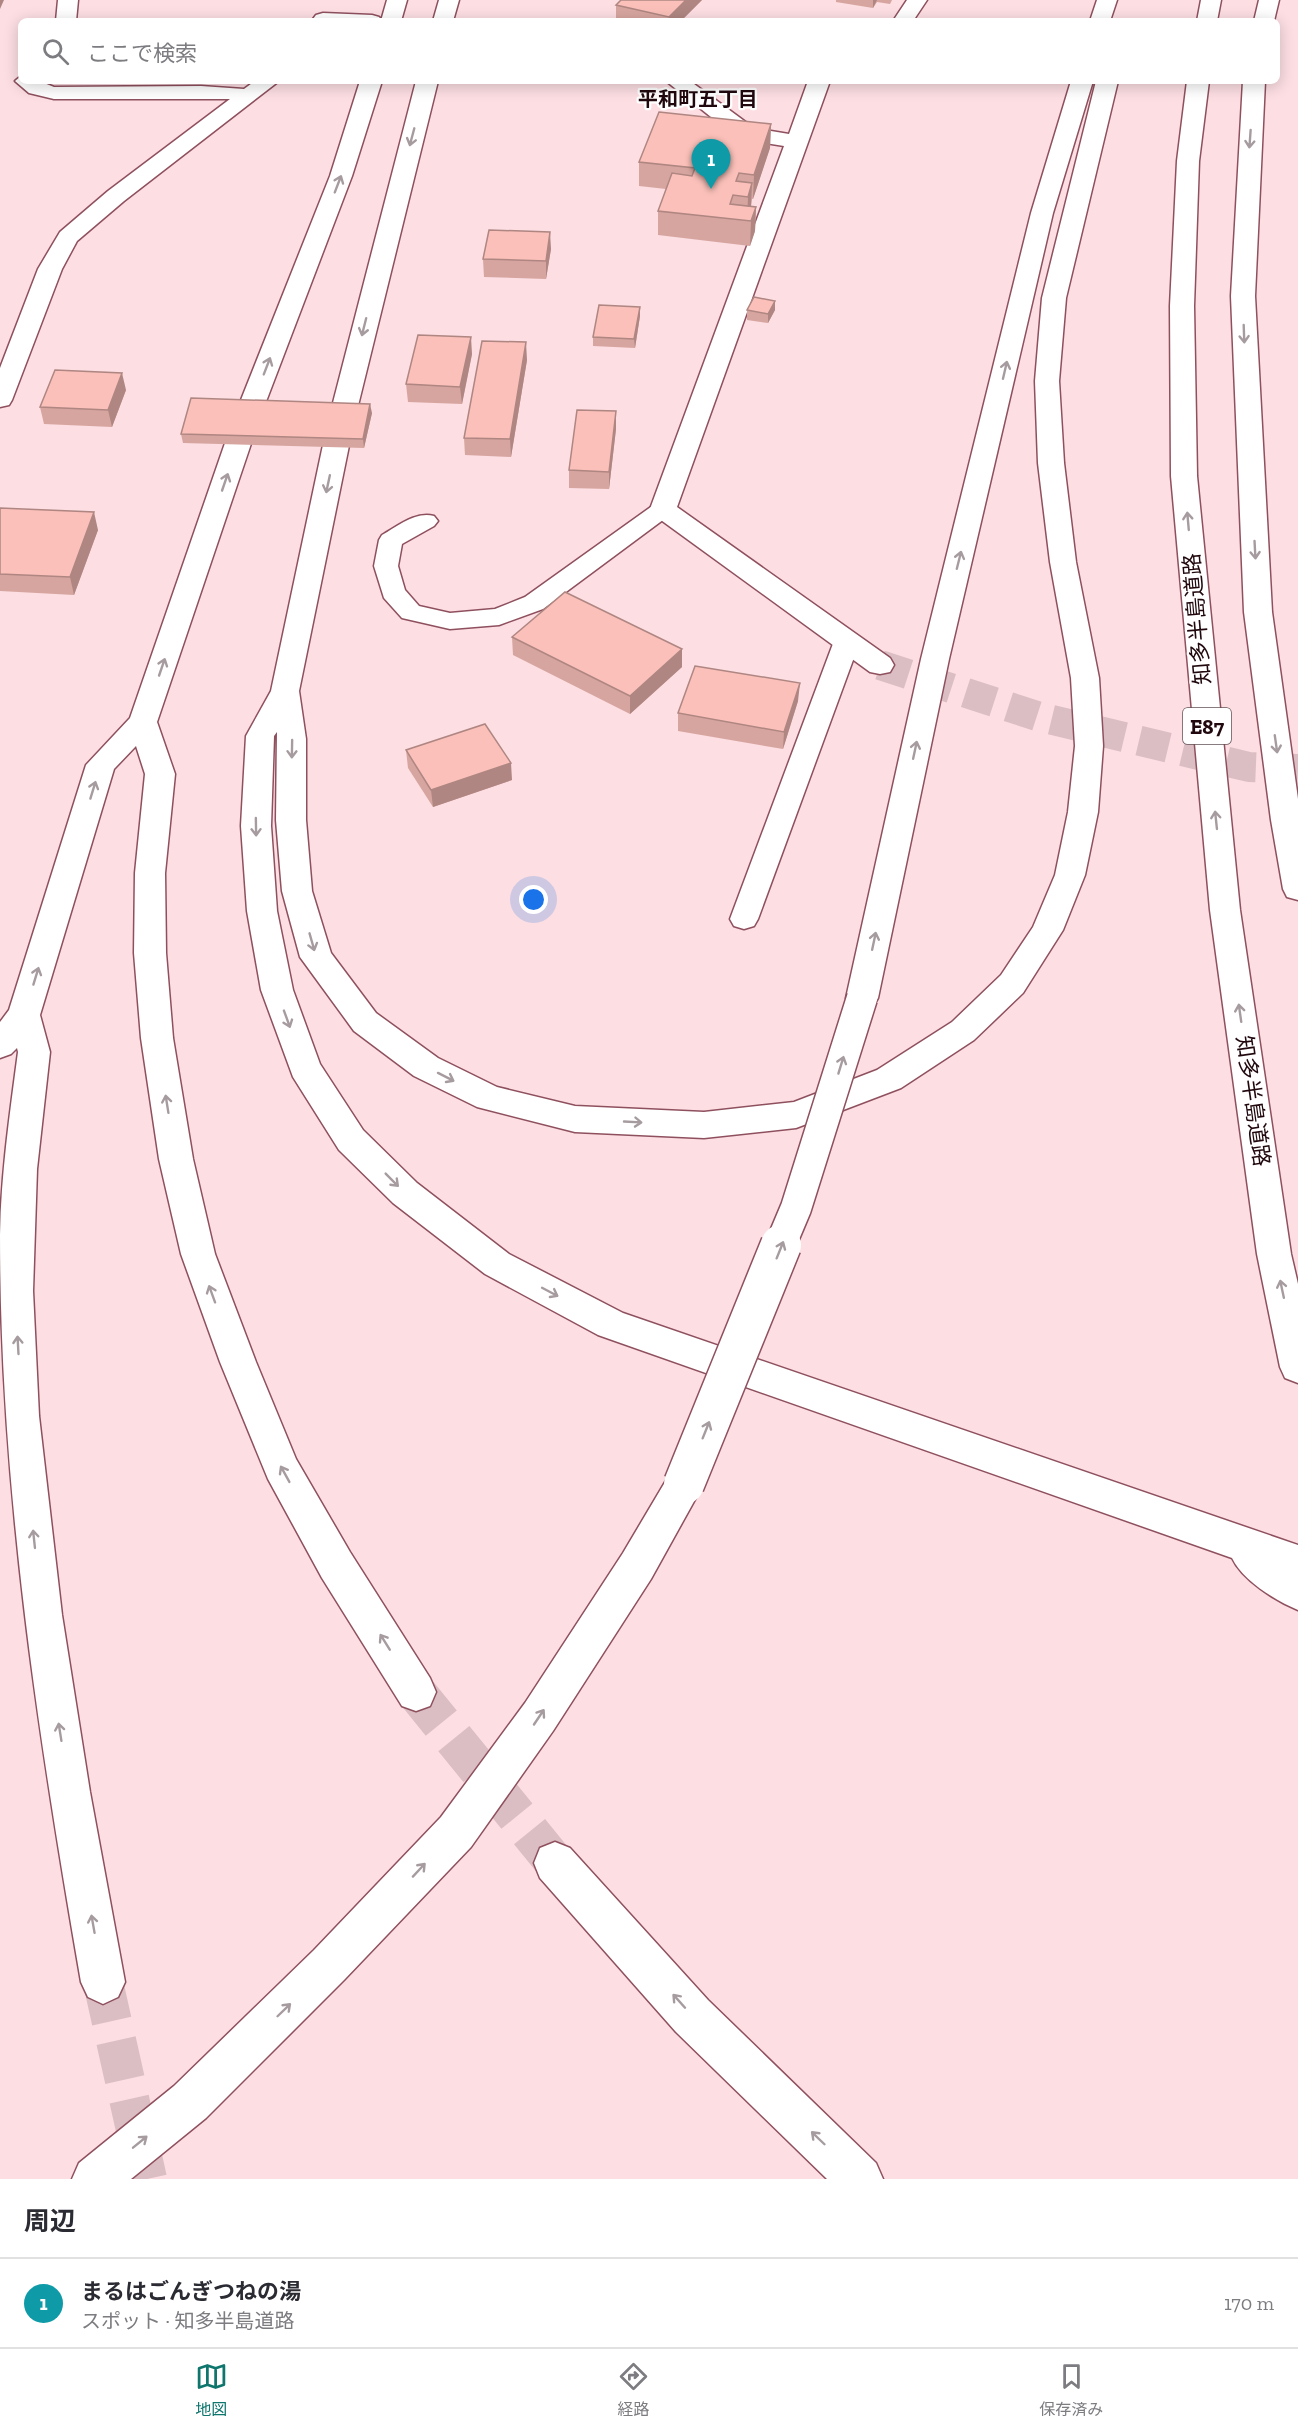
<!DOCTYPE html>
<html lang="ja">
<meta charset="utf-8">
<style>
:root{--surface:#fff;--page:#f2f2f3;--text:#2b2b33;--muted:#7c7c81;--line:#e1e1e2;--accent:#0f766e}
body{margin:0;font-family:"Zilla Slab","Noto Sans JP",serif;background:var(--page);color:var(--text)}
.you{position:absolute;left:534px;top:900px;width:21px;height:21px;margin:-15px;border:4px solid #fff;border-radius:50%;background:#1a73e8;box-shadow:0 0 0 9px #1a73e833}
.badge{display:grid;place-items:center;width:39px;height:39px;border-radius:50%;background:var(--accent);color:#fff;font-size:20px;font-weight:700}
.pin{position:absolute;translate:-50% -50px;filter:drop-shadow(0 2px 3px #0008)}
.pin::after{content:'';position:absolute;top:32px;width:21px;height:18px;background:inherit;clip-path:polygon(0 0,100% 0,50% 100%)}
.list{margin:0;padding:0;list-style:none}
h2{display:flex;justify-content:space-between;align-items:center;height:78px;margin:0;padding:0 24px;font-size:26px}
h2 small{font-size:20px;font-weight:400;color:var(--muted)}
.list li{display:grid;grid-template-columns:39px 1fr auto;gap:18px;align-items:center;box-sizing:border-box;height:90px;padding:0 24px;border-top:2px solid var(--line)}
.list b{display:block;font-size:22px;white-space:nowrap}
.list p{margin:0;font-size:20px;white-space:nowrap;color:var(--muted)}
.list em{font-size:20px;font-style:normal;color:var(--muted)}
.icon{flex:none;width:33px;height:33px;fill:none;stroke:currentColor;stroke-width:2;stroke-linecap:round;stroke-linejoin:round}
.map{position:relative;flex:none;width:1298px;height:2179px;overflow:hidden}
.search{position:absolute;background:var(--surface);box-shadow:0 3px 15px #0003;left:18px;right:18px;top:18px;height:66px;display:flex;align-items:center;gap:15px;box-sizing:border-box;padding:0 21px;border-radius:9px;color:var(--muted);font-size:22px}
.sheet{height:168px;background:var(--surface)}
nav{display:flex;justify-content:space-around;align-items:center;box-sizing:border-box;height:84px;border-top:2px solid var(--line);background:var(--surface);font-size:16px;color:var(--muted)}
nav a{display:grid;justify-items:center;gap:3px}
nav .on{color:var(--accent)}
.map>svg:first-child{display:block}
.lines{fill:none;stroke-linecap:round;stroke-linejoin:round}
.street-tunnel{stroke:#dbbec3;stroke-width:30;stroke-dasharray:30 15;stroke-linecap:butt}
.highway-tunnel{stroke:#dbbec3;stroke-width:40;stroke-dasharray:40 20;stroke-linecap:butt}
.lane-casing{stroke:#8f505e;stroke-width:3}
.street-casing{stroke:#8f505e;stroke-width:3}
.highway-casing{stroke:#8f505e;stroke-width:3}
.lane{fill:#fff;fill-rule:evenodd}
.street{fill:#fff;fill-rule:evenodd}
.highway{fill:#fff;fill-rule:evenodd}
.highway-bridge-far1-casing{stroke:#8f505e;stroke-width:33;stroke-linecap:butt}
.highway-bridge-casing{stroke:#8f505e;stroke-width:43;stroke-linecap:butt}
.highway-bridge-far1{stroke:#fff;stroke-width:30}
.highway-bridge{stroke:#fff;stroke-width:40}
.wall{fill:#d7a59f}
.shaded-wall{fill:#af8682}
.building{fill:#fac0b9;stroke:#af8682;stroke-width:1.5}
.oneway{stroke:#a69c9f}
.labels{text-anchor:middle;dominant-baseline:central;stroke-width:4.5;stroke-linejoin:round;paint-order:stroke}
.far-neighbourhood-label{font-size:20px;font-weight:bold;fill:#20080e;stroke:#fff}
.shield{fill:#fff;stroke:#635256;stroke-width:1.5}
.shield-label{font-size:21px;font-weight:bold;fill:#20080e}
.street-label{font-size:22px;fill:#20080e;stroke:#fff}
</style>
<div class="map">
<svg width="1298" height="2179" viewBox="0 0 1298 2179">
<rect width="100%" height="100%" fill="#fcdee3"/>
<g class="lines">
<path class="street-tunnel" d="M880,665L1040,717L1249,767L1298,769"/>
<path class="highway-tunnel" d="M416,1692L555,1863
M103,1982L147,2179"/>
<defs>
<path id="lane" d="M663,502L671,504L675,509L671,514L543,609L499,625L450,629L402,618L384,598L374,566L379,540L382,535C398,526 416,511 434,516L438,521L434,526L402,544L398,566L405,590L419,606L450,613L495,609L525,597L655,504Z
M847,633L856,635L860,641L758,919L754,926L744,929L734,926L730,919L834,641L838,635Z"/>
<path id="street" d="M58,0H78L76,21H56Z
M907,0H927L913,21H893Z
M323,13L372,15L379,17L382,21H314L313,19L316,15Z
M21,76V81H39L54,87L201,86L244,89L255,81H279L124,201L77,241L62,269L12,400L9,405L0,407V368L38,269L60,232L108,191L230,99H54L29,93L15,81Z
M666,81H690L747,123L765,130L789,134L808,81H830L677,507L890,658L894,665L890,672L880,674L870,672L654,515L650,509L784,146L753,141L731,133Z"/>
<path id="highway" d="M387,0H407L401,21H381Z
M439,0H459L453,21H433Z
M1097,0H1117L1110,21H1090Z
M1201,0H1221L1217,21H1197Z
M1259,0H1279L1274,21H1254Z
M360,81H382L352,176L259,420L157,722L175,774L165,873L166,953L173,1038L193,1159L215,1254L256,1362L296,1459L350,1552L430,1678L436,1692L430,1706L416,1711L402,1706L322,1578L268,1479L220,1362L181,1254L159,1159L141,1038L134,953L135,873L145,774L136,746L114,769L40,1015L50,1052L37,1169L33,1291L39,1416L62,1615L90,1792L125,1982L118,1997L103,2004L88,1997L81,1982C38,1735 0,1486 0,1235C1,1173 10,1113 18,1052L17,1048L11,1054L0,1058V1022L9,1010L86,765L130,718L233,420L330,176Z
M416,81H438L353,426L299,691L306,739V820L312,891L331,953L376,1013L438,1058L497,1087L575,1106L704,1112L794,1102L877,1070L952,1022L1001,975L1033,927L1055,875L1068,812L1075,746L1071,678L1050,562L1038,463L1035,381L1042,298L1096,81H1118L1066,298L1059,381L1064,463L1076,562L1099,678L1103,746L1098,812L1085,875L1063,930L1023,993L974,1040L901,1088L796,1128L704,1138L575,1132L477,1107L414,1076L354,1031L300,957L282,891L276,820L277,732L274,736L271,826L277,911L293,990L320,1064L363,1130L417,1183L509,1254L623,1313L1298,1545V1610C1276,1601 1242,1580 1232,1558L598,1335L485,1274L393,1203L339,1150L293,1077L261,990L247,911L241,826L246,736L271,691L327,426Z
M1071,81H1093L1053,213L949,659L878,998L873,1007L862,1010L851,1007L846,998L921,659L1031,213Z
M1187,81H1209L1199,161L1194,306L1197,476L1240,910L1291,1254L1298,1284V1383L1285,1378L1280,1367L1257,1254L1210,910L1171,476L1170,306L1177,161Z
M1243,81H1265L1255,296L1272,612L1298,799V900L1287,897L1283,889L1271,820L1244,612L1231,296Z
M684,1467L697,1472L703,1484L697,1496L651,1579L553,1731L471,1847L344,1980L206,2118L131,2179H72L79,2163L174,2086L314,1950L441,1817L525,1703L623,1553L671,1472Z
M555,1842L570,1848L708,2000L876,2163L883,2179H827L676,2032L540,1878L534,1863L540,1848Z"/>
</defs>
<use href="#lane" class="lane-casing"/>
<use href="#street" class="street-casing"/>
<use href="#highway" class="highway-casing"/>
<use href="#lane" class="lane"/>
<use href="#street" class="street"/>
<use href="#highway" class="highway"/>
<defs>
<path id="highway-bridge-far1" d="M780,1246L796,1208L862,998"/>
<path id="highway-bridge" d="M684,1484L781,1245"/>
</defs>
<use href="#highway-bridge-far1" class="highway-bridge-far1-casing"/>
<use href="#highway-bridge" class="highway-bridge-casing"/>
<use href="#highway-bridge-far1" class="highway-bridge-far1"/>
<use href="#highway-bridge" class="highway-bridge"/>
</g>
<path class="wall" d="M621,0H702L681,21H616V5Z
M836,0H892L890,4L877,2L873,8L836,2Z
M771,124L770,148L753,199H752L751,206L756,207L755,231L750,246L658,235V211L666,189L639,186V162Z
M551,249L546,279L484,277L483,259Z
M775,301V310L768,323L747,320V310Z
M640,307V316L635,348L593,346V337Z
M472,354L462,404L408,402L406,384Z
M527,360L511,457L465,455L464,438Z
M126,390L112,427L44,424L40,407Z
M372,413L364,448L183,443L181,434Z
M616,429L609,489L569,488V470Z
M0,508L98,530L74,595L0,591Z
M512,637L682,649V667L630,714L513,655Z
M798,701L783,749L678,731V713Z
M406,750L512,780L433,807L408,768Z"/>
<path class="shaded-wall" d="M0,0H4L0,9Z
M686,0H702L681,21H669V17Z
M873,0H877L873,8Z
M771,124L770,148L753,199L754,175Z
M752,183L751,207L747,221L748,197Z
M756,207L755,231L750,246L751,221Z
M550,232L551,249L546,279V261Z
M775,301V310L768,323V314Z
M640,307V316L635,348L634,339Z
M471,337L472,354L462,404L460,387Z
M526,342L527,360L511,457L510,439Z
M122,373L126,390L112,427L108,410Z
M370,404L372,413L364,448L363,439Z
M616,411V429L609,489V472Z
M94,512L98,530L74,595L70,577Z
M682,649V667L630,714V696Z
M800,683L798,701L783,749L784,732Z
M511,763L512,780L433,807L431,790Z"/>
<path class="building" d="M621,0H686L669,17L616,5Z
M659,112L771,124L754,175L739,173L736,181L752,183L748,197L733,195L730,204L756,207L751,221L658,211L672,173L692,176L695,168L639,162Z
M489,230L550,232L546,261L483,259Z
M754,297L775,301L768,314L747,310Z
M599,305L640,307L634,339L593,337Z
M418,335L471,337L460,387L406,384Z
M482,341L526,342L510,439L464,438Z
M55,370L122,373L108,410L40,407Z
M191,398L370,404L363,439L181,434Z
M577,410L616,411L609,472L569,470Z
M0,508L94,512L70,577L0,574Z
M565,592L682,649L630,696L512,637Z
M695,666L800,683L784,732L678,713Z
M485,724L511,763L431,790L406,750Z"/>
<defs><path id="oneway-shaft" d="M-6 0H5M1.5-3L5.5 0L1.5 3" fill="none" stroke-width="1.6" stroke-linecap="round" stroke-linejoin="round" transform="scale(1.5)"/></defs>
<g class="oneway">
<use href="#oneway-shaft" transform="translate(412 137) rotate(105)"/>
<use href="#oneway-shaft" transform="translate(1250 139) rotate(94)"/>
<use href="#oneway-shaft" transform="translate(338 184) rotate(-69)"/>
<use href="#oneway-shaft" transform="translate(364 327) rotate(104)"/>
<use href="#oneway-shaft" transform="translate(1244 334) rotate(88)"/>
<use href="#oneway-shaft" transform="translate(267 366) rotate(-69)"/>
<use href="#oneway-shaft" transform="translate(1005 370) rotate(-77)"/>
<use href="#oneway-shaft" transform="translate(225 482) rotate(-71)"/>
<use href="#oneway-shaft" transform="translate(328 484) rotate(102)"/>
<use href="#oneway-shaft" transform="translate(1188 521) rotate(-95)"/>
<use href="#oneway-shaft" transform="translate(1255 550) rotate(87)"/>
<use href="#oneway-shaft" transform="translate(959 560) rotate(-76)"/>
<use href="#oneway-shaft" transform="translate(162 667) rotate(-71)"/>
<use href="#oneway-shaft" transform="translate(1276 744) rotate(82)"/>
<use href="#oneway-shaft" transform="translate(292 749) rotate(91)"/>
<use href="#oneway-shaft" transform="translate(915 750) rotate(-78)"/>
<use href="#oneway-shaft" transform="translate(93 790) rotate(-73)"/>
<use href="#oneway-shaft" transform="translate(1216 820) rotate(-96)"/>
<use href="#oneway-shaft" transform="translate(256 827) rotate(89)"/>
<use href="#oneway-shaft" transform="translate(874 941) rotate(-78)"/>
<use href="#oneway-shaft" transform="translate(312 942) rotate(74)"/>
<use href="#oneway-shaft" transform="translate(36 976) rotate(-73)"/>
<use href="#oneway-shaft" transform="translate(1240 1013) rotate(-98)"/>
<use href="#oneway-shaft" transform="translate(287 1019) rotate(70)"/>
<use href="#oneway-shaft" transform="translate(841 1065) rotate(-73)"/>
<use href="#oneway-shaft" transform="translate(446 1077) rotate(27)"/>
<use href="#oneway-shaft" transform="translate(167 1104) rotate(-99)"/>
<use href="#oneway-shaft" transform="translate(633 1122) rotate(3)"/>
<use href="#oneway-shaft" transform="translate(392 1180) rotate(45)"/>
<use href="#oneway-shaft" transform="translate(780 1250) rotate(-68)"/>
<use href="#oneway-shaft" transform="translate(1282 1289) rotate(-102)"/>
<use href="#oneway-shaft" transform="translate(550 1292) rotate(28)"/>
<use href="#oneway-shaft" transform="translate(212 1294) rotate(-110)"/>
<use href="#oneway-shaft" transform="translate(18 1345) rotate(-93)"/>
<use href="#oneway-shaft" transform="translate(706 1430) rotate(-68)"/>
<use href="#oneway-shaft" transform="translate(285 1474) rotate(-119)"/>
<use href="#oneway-shaft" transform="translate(34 1539) rotate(-96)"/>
<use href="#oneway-shaft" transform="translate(385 1642) rotate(-122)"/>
<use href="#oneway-shaft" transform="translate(539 1717) rotate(-56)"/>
<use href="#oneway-shaft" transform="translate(60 1732) rotate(-99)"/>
<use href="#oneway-shaft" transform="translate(419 1870) rotate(-47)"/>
<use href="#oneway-shaft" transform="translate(93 1924) rotate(-100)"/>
<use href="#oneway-shaft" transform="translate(679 2001) rotate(-132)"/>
<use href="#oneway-shaft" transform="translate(284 2010) rotate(-44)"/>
<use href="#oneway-shaft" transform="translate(818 2138) rotate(-136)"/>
<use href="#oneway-shaft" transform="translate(140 2142) rotate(-39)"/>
</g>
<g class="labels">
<g class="far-neighbourhood-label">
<text x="698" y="99">平和町五丁目</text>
</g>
<rect class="shield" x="1183" y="708" width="48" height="36" rx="4.5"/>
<g class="shield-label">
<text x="1207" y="726">E87</text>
</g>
<g class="street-label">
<text transform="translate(1197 619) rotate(-95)">知多半島道路</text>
<text transform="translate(1253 1101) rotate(82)">知多半島道路</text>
</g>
</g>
</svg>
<div class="you"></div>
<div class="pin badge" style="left:711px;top:189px;background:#0f9aa8">1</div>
<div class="search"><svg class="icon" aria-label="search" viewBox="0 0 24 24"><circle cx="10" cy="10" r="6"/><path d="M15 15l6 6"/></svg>ここで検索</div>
</div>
<section class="sheet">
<h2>周辺<small></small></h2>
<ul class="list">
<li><span class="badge" style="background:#0f9aa8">1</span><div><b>まるはごんぎつねの湯</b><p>スポット · 知多半島道路</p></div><em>170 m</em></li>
</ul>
</section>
<nav>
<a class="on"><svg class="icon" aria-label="map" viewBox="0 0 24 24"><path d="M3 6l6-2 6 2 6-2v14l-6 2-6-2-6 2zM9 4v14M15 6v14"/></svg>地図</a>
<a><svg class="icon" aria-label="directions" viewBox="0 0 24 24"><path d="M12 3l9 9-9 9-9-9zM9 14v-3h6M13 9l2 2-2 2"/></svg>経路</a>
<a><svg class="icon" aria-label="saved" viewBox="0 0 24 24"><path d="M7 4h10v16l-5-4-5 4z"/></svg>保存済み</a>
</nav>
